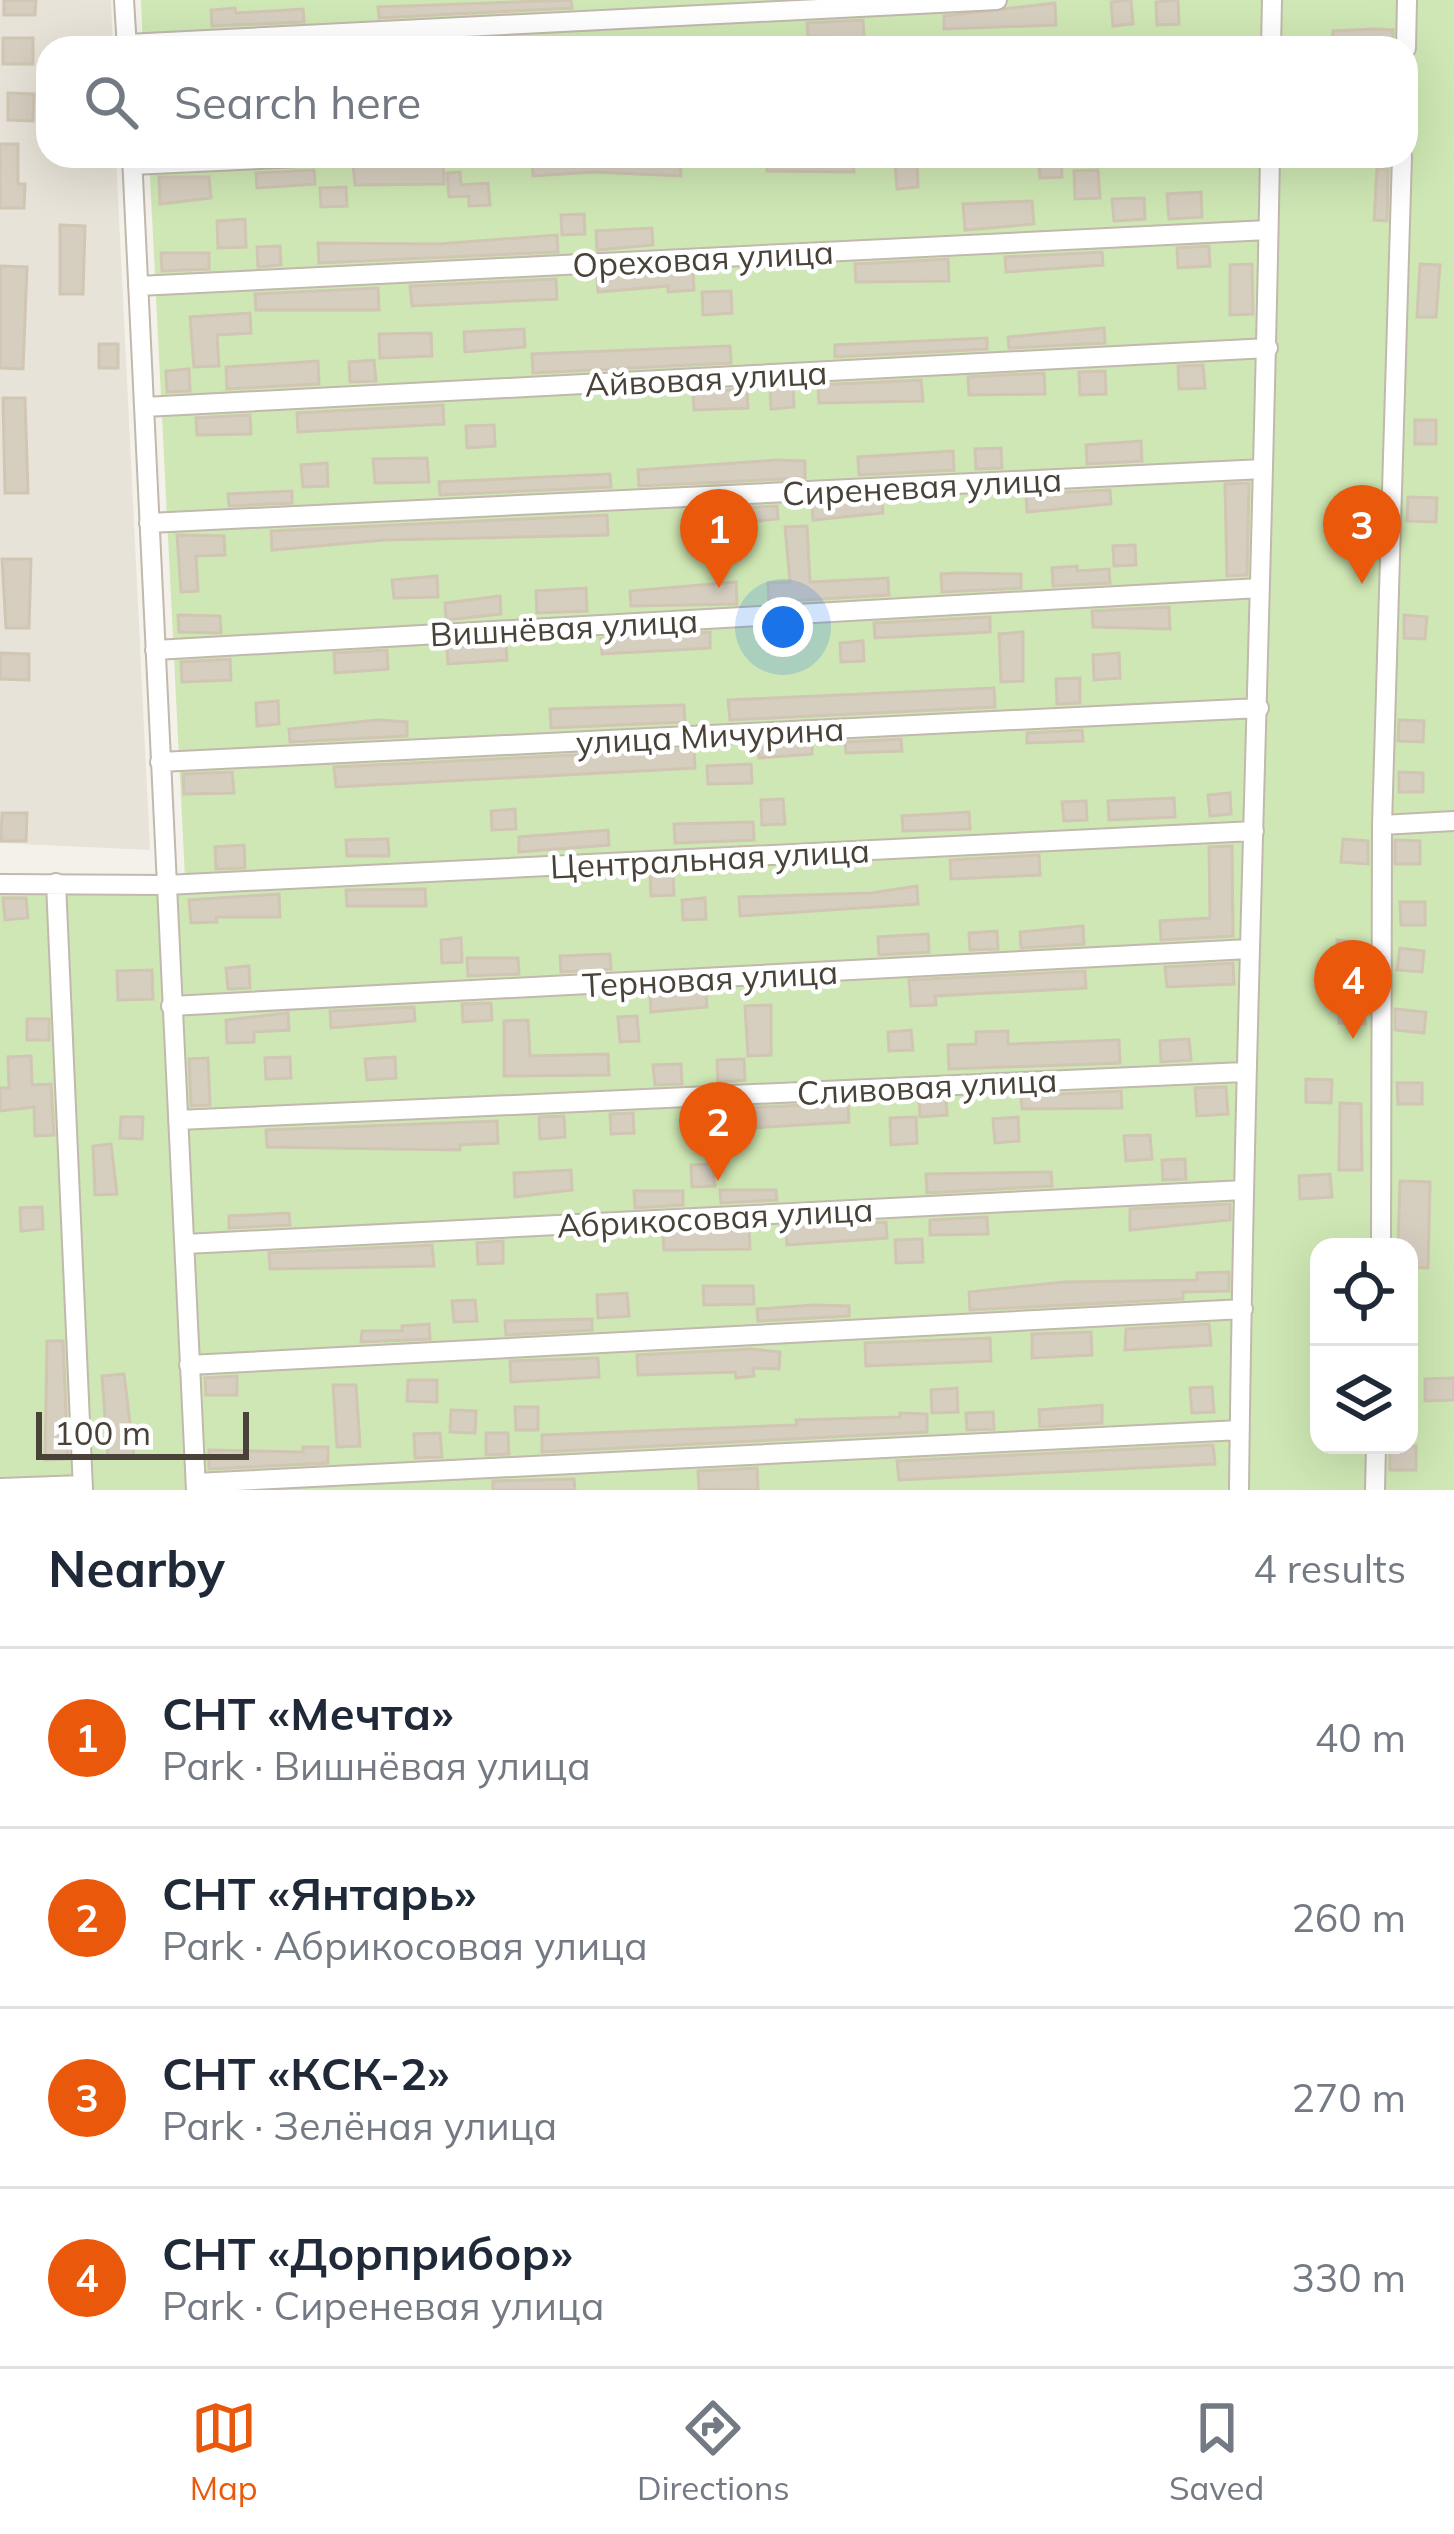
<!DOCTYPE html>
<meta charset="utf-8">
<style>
:root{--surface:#fff;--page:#f2f2f3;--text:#1f2937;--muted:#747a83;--line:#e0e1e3;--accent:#ea580c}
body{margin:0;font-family:Mulish,sans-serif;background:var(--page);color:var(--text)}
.controls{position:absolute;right:36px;bottom:36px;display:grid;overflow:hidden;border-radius:24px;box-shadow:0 12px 48px #0002}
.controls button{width:108px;height:108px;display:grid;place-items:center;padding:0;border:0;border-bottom:3px solid var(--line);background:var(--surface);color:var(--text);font:60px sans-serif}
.scale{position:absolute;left:36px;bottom:30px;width:213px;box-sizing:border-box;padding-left:12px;border:6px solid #484238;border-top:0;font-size:33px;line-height:42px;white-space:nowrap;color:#484238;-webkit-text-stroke:9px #fff;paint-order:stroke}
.you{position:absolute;left:783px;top:627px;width:42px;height:42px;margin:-30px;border:9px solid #fff;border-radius:50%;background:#1a73e8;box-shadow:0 0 0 18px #1a73e833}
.badge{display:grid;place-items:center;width:78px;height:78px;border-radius:50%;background:var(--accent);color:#fff;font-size:39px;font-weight:700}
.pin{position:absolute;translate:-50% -99px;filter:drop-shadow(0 3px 6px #0008)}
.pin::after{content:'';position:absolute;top:63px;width:42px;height:36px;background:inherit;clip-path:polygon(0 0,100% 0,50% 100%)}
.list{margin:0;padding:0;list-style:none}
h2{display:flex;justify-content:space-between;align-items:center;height:156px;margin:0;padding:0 48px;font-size:51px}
h2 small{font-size:39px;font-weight:400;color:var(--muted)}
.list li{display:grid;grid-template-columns:78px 1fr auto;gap:36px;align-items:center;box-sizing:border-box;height:180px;padding:0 48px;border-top:3px solid var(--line)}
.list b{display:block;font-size:45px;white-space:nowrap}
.list p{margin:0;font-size:39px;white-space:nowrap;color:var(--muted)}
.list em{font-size:39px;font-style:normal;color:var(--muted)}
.icon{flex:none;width:66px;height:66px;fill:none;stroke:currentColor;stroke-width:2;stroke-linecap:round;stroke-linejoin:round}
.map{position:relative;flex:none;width:1454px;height:1490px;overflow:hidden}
.search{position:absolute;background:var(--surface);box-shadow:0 12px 48px #0002;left:36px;right:36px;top:36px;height:132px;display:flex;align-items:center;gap:30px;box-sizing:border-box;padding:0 42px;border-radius:36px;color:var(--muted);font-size:45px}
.sheet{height:876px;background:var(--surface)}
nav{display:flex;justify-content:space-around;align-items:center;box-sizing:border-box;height:168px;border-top:3px solid var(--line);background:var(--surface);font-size:33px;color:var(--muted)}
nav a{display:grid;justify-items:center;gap:6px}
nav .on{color:var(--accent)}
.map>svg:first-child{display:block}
.residential{fill:#e8e3d8}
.green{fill:#cfe7b4;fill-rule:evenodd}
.building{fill:#d6cebf;stroke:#d0c6b3;stroke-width:3}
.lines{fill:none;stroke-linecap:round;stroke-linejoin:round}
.minor-casing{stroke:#c0b9ac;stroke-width:22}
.minor{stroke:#fff;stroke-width:18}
.labels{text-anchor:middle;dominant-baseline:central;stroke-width:9;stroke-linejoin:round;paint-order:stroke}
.street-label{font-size:33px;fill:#484238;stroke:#fff}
</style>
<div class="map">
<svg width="1454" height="1490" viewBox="0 0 1454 1490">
<rect width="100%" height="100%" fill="#f4f1ea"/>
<path class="residential" d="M0,0H111L113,48H48V156H116L150,850L0,843Z"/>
<path class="green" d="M141,0H1454V1490H0V884L185,878L149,156H1406V48H143ZM1319,1247H1409V1445H1319Z"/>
<path class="building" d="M4,0H36L35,15H4Z
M571,0L572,8L379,18L378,7Z
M1131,0L1133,24L1113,26L1111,2Z
M1178,0L1179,24L1157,25L1156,2Z
M1055,3L1056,25L944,29V16Z
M235,8L236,13L303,9L304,22L212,26L211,10Z
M863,20L864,38L808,37L807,23Z
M1374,29L1393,30V48H1332L1333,31Z
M3,38H33V64H3Z
M505,38L506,48H411V43Z
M8,93L34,94L33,121L8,120Z
M0,144H18V184H25L24,208H0Z
M680,156L681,176L594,172L533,176L532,157Z
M767,156H853L854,172L767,171Z
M1038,156H1061L1062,177L1040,178Z
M443,160L444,184L355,185L353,164Z
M917,164L918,187L897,189L895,165Z
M1377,169H1388L1387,221L1374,220Z
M314,170L315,184L257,188L256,173Z
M1098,170L1100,198L1075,199L1074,171Z
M460,172L461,185L488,183L490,205L469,206V196L449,197L447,173Z
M159,177H209L211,198L160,204Z
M346,187L347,206L321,207L320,188Z
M1201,192L1202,217L1169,219L1167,194Z
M1144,198L1145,219L1114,221L1112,199Z
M1032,201L1034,224L965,230L963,204Z
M584,214L585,234L562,235L561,215Z
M245,219L246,247L218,248L217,221Z
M60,225L85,226L83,294H60Z
M652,228L653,245L597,250L596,231Z
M557,235L558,252L319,263L318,243L438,244Z
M280,246L281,265L258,267L257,247Z
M1209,246L1210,266L1178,268L1177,248Z
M1102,252L1103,265L1006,272L1005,257Z
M161,253H209V269L162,271Z
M948,259L949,281L856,282L855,264Z
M1252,264L1253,314L1230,315V265Z
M1420,264L1440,265L1436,317H1417Z
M0,266L27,267L23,369L0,368Z
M693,272L694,290L668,292V286L598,292L597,277Z
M556,279L557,299L412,306L410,286Z
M378,288L379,310H256L255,294Z
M731,291L732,313L703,315L702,292Z
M250,313L251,333L217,335L219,366L194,367L190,317Z
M1104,328L1105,343L1009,348L1008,337Z
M524,329L525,347L465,352L464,332Z
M431,333L432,356L380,358L379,334Z
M987,338V349L835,357V345Z
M99,344H118V368H99Z
M730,346L731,363L533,373L532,354Z
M374,360L376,381L350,382L349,362Z
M318,361L319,384L227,389L226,367Z
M1203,365L1205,388L1179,389L1178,366Z
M189,369L190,391L167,392L166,371Z
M1105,371L1106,394L1080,395L1079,372Z
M1044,373L1045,394L969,395L968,377Z
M921,380L923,401L819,403L818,385Z
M793,386L794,407L771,409L770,388Z
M747,389L748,408L694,410L693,392Z
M3,398H25L28,493H5Z
M443,405L444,424L298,432L297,413Z
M250,415L251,434L197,435L196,418Z
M1415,420H1436V444H1415Z
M494,425L495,446L467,448L466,426Z
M1141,441L1142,461L1087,464L1086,445Z
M1001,448L1002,468L976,469L975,449Z
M953,451L954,470L859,475L858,457Z
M427,458L429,482L375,483L373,459Z
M777,460L805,461V478L639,486L638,470Z
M327,463L328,486L303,487L301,465Z
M610,474L611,487L440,495L439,482Z
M1249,483L1247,575L1227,576L1225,484Z
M1110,490L1111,504L1027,512L1026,494Z
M292,491V503L229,506L228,494Z
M1408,497L1437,498L1436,522L1407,521Z
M882,501L883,513L813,520L812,504Z
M777,506L778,519L686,528L685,511Z
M607,515L608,535L384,540L272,550L271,531Z
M1340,515L1362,516L1361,539L1340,538Z
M807,526L810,582L888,578L889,595L769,602L768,583L790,582L785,527Z
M177,535L224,536L225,555L196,556L198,591L181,592Z
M1135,545L1136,565L1114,566L1113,546Z
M2,559H31L29,628H6Z
M1077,566V571L1109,569L1110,583L1053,586L1052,568Z
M959,573L1021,574V588L942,592L941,574Z
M437,576L438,597L394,598L392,580Z
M736,582L737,604L631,606L630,591Z
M586,588L587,611L537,613L536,591Z
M500,596L501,614L446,620L445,603Z
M1169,607L1170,629L1093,627L1092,611Z
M178,615L220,616L221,633L179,632Z
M1404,615L1427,617L1425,639L1404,638Z
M990,617V632L875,638L874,623Z
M710,632V648L602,654L601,639Z
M1023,632V681L1001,682L999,634Z
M863,641L864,661L841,662L840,643Z
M506,644L507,660L448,664L447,647Z
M387,650L388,669L335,673L334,653Z
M0,653L29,654V680L0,679Z
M1119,653L1120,678L1094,680L1093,655Z
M230,659L231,680L182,682L181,662Z
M1080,678V703L1057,704L1056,679Z
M994,688L995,707L730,720L728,700Z
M278,701L279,724L257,726L256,703Z
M684,705L685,722L551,728L550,709Z
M377,720L407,722V736L290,742L289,729Z
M1399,720L1424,721L1423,742L1398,741Z
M1082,730L1083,741L1027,743V733Z
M901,739L902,751L846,753L845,742Z
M812,743V754L759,758L758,746Z
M694,749L695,768L336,787L334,767Z
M751,764L752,783L708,784L707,766Z
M232,772L234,793L184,794L183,774Z
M1399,772L1423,773V792H1399Z
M1230,793L1231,814L1210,816L1208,795Z
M1174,798L1175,817L1109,820L1108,801Z
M783,799L785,824L762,825L761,800Z
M1086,801L1087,820L1064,821L1062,802Z
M515,809L516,829L492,830L491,811Z
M969,812L970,829L903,831L902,816Z
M2,813H27L26,841H1Z
M753,822L754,840L675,843L674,824Z
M608,830L609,845L519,852V837Z
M388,839L389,856H347L346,840Z
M1343,839L1368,841V864L1341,862Z
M1395,840L1420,841V864H1395Z
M244,845L245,868L216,869L215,847Z
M1232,846L1233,936L1161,940L1160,921L1210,918L1209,847Z
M1039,855L1040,875L951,879L950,860Z
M673,873L674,895L651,896L650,874Z
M917,886L918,904L740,916L739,897L871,893Z
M425,889L426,906H347L346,890Z
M279,894L280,917H216L217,922L191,923L189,900Z
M3,898H26L28,918L5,920Z
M705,898L706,919L683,920L682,900Z
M1400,902H1425V925H1401Z
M1083,926L1084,944L1021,948L1020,932Z
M997,931L998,949L970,950L969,933Z
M928,934L929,952L879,955L878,937Z
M461,938L462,962L442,963L441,940Z
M1337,940L1357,942L1365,1024L1339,1023Z
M1400,948L1424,951L1422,972L1397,970Z
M610,954L611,969L561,972L560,956Z
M467,958H518L519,974L468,976Z
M1233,963L1234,984L1167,987L1165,967Z
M249,966L250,988L228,989L226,968Z
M152,970L153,999L118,1000L117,971Z
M1085,971L1086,988L935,996L936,1005L911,1006L909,980Z
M706,991L707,1007L651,1012L650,994Z
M491,1003L492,1020L463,1022L462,1004Z
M771,1005V1055L748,1056L745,1006Z
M414,1007L415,1021L331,1028L330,1011Z
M1395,1009L1426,1012L1424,1033L1395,1030Z
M288,1013L289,1030L254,1032V1042L227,1043L226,1020Z
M637,1016L639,1041L620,1042L618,1017Z
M27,1019H49V1040H27Z
M528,1020L530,1056L608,1054L609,1075L504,1076V1021Z
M911,1030L913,1050L889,1051L888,1032Z
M1008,1031V1044L1119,1040L1120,1063L949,1069L948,1045L976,1044V1032Z
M1189,1039L1191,1060L1161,1062L1160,1041Z
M31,1056L32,1085L51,1084L54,1135L35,1136L34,1107L0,1111V1088H9L8,1057Z
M290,1057L291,1078L266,1079L265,1058Z
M395,1057L396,1078L367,1080L365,1059Z
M208,1058L210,1105L191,1106L189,1059Z
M744,1059L745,1080L718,1082L717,1060Z
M681,1064L682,1084L655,1085L653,1065Z
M1306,1079L1332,1080L1331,1103L1306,1102Z
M1397,1083H1422V1104H1398Z
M1226,1087L1228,1114L1197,1116L1195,1088Z
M1121,1091L1122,1108L1022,1109L1021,1096Z
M946,1099L947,1115L920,1117L919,1100Z
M848,1103L849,1122L717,1130L716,1109Z
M1340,1103L1361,1104L1362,1170H1339Z
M633,1113L634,1133L611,1134L610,1114Z
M564,1116L565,1137L540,1139L539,1117Z
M121,1117H143L142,1139L120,1138Z
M916,1117L917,1143L891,1145L890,1118Z
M1018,1117L1019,1141L995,1143L993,1119Z
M497,1121L498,1143L460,1145V1150L267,1147L266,1130Z
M1150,1135L1152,1159L1126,1161L1124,1136Z
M111,1144L117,1194L95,1195L93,1146Z
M1185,1159L1186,1179L1163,1180L1162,1160Z
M713,1164L715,1186L692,1187L691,1165Z
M571,1170L572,1190L515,1197L514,1173Z
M1051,1172L1052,1186L927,1193L926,1174Z
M1330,1174L1332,1197L1300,1199L1299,1176Z
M1400,1181L1430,1182L1428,1268L1409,1267V1247H1398Z
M720,1190H776L777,1200L721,1203Z
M634,1191H683V1205L635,1208Z
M1230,1204V1220L1130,1230V1209Z
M42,1207L43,1229L21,1231L20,1208Z
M289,1213L290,1225L229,1228V1216Z
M987,1217L988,1234L930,1235V1220Z
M886,1222L887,1238L787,1245L786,1227Z
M749,1229L750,1249L664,1250L663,1233Z
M922,1239L923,1262L896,1263L895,1240Z
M503,1241V1263L478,1264L477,1243Z
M432,1245L434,1266L270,1269L269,1253Z
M1229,1272V1291L1183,1292V1299L970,1310L969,1292L1064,1282L1197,1280V1273Z
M703,1286H753L754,1304L704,1305Z
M627,1293L629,1316L598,1318L597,1295Z
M475,1300L477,1321L454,1322L452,1301Z
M814,1305L849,1306V1316L758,1321L757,1309Z
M592,1319V1330L506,1335L505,1321Z
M429,1324L430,1339L361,1342L362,1331H402V1326Z
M1209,1324L1211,1345L1125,1350L1126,1329Z
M1091,1332L1092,1355L1032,1358V1334Z
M990,1338L991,1361L866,1366L865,1343Z
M47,1341H63L68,1459L45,1460Z
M751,1349L780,1352L779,1369L753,1368L754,1376L736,1378L735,1372L638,1375L637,1355Z
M598,1358L599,1377L511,1382L510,1361Z
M124,1374L134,1456L108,1457L102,1376Z
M237,1376V1395H206L205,1378Z
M1454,1378V1400L1425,1401V1379Z
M408,1380H437V1402L407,1401Z
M333,1385H356L360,1446L337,1447Z
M1212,1387L1214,1412L1192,1413L1190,1388Z
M957,1388L958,1412L932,1413L931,1390Z
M1102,1405V1423L1040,1427L1039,1410Z
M515,1407H538V1430H516Z
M451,1410L476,1411L475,1433L450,1432Z
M993,1412L994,1429L967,1430L966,1413Z
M900,1413L927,1414V1432L542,1452V1435L797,1425L796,1420L900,1417Z
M440,1433L442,1457L415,1458L414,1434Z
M486,1433H508L509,1454L486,1455Z
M1213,1445L1215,1464L899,1480L897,1461Z
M1390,1445L1416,1446V1470H1390Z
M303,1447H328V1463L209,1469V1450L303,1452Z
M757,1468L758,1490L699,1489L698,1471Z
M574,1479L575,1490H493V1481Z"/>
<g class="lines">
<defs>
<path id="minor" d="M124,0L127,48
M127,44L997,0
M1271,48L1272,0
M1406,48L1407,0
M132,156L196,1490
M132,165L322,156
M138,286L1268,230
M144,407L1268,348
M149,523L1263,469
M155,650L1260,588
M160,762L1259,708
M1382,825L1454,821
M56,883L83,1490
M0,884L166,885L1254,831
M171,1006L1249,949
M178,1120L1244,1072
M185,1244L1244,1190
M1381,1247L1382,825L1402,156
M189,1365L1243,1309
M196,1483L1240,1430
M0,1488L83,1485
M1239,1490C1244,1045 1262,601 1270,156
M1375,1490L1376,1445"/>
</defs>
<use href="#minor" class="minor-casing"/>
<use href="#minor" class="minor"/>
</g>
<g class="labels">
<g class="street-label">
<text transform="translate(703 258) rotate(-3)">Ореховая улица</text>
<text transform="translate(706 378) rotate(-3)">Айвовая улица</text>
<text transform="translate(922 486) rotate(-3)">Сиреневая улица</text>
<text transform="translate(564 627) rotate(-3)">Вишнёвая улица</text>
<text transform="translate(710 735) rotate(-3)">улица Мичурина</text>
<text transform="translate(710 858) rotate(-3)">Центральная улица</text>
<text transform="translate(710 978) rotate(-3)">Терновая улица</text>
<text transform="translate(927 1086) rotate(-3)">Сливовая улица</text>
<text transform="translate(715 1217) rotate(-3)">Абрикосовая улица</text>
</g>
</g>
</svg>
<div class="controls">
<button><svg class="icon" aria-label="locate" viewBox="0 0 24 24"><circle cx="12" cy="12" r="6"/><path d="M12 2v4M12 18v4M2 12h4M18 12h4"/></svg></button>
<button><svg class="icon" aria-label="layers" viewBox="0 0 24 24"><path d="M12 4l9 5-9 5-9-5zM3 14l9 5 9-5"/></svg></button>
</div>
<div class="scale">100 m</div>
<div class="you"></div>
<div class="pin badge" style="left:719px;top:588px">1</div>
<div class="pin badge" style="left:718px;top:1181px">2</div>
<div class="pin badge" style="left:1362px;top:584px">3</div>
<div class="pin badge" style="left:1353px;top:1039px">4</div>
<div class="search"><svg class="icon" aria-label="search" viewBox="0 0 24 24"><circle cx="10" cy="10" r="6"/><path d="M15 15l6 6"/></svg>Search here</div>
</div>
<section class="sheet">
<h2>Nearby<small>4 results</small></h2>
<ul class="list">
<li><span class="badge">1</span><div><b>СНТ «Мечта»</b><p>Park · Вишнёвая улица</p></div><em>40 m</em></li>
<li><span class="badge">2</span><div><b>СНТ «Янтарь»</b><p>Park · Абрикосовая улица</p></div><em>260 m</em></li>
<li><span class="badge">3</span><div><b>СНТ «КСК-2»</b><p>Park · Зелёная улица</p></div><em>270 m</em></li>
<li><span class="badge">4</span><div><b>СНТ «Дорприбор»</b><p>Park · Сиреневая улица</p></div><em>330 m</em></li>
</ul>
</section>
<nav>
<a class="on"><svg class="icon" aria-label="map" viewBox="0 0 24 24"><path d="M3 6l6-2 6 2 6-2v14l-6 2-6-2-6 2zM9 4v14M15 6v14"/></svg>Map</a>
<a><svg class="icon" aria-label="directions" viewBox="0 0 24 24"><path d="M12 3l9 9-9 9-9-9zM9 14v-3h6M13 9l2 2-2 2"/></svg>Directions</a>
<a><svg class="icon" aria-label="saved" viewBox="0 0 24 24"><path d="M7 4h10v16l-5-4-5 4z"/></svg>Saved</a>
</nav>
